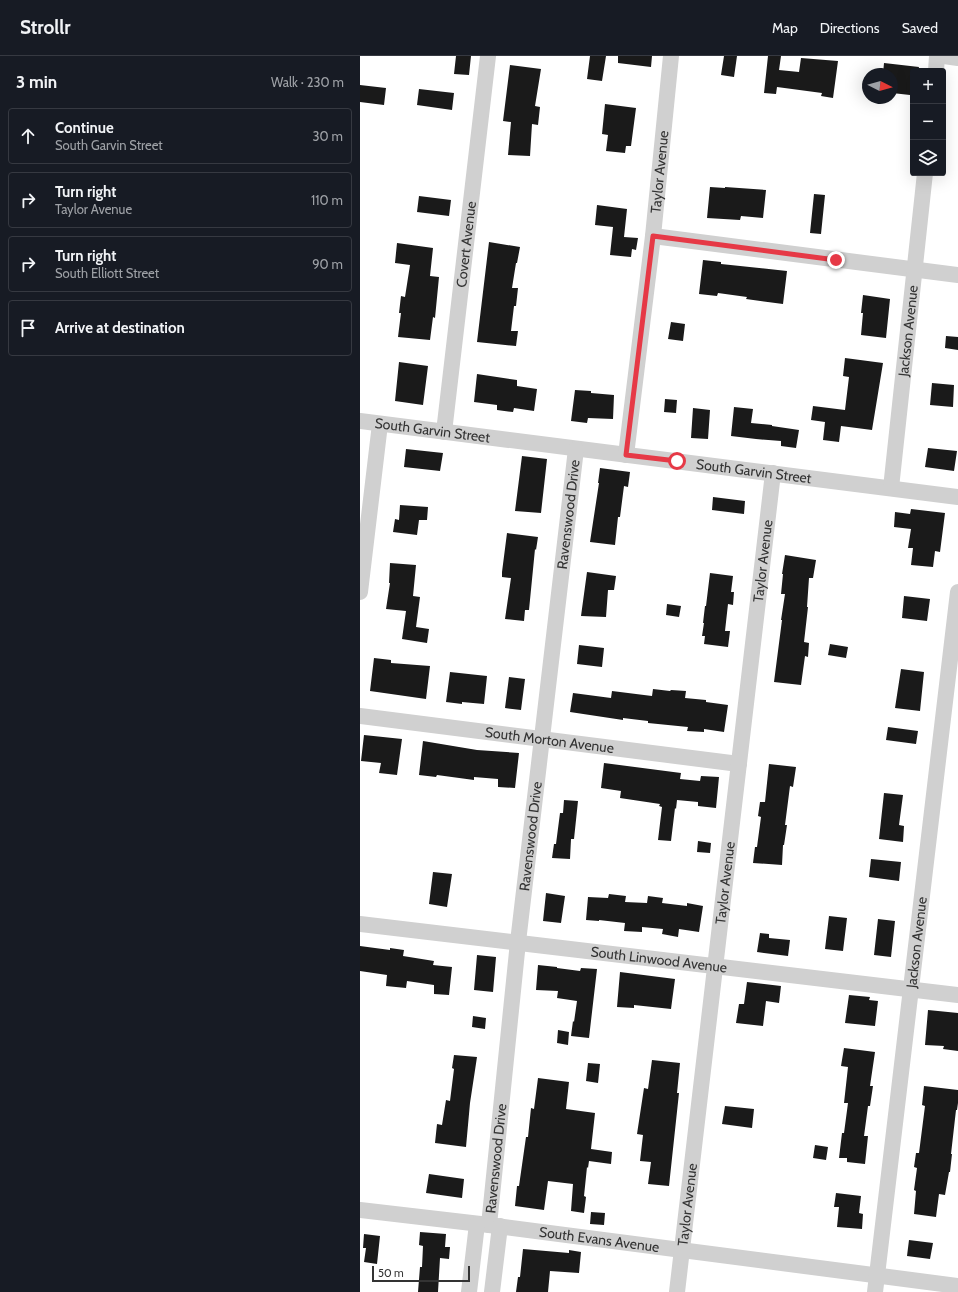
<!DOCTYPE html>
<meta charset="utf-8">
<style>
:root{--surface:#171b24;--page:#242831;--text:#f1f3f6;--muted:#9ea1a6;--line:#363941}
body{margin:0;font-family:Cabin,sans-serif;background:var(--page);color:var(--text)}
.controls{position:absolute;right:12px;top:12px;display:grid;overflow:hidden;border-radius:4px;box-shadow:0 4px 16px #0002}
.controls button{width:36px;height:36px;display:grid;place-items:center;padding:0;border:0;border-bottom:1px solid var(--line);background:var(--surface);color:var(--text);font:20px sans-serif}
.compass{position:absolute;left:502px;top:12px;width:36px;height:36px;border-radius:50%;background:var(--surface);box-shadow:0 4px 16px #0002;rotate:96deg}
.scale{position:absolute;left:12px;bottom:10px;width:98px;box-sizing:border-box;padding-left:4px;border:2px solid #333;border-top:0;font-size:11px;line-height:14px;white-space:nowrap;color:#333;-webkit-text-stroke:3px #fff;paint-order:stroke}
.stop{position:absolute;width:12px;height:12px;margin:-9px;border:3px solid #e63946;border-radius:50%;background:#fff}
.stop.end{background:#e63946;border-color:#fff;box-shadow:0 1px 4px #0008}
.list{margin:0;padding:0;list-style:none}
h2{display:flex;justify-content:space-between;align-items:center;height:52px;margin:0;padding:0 16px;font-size:17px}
h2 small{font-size:13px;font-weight:400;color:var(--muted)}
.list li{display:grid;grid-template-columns:26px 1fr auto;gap:12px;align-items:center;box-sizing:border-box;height:56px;margin:0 8px 8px;padding:0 8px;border:1px solid var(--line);border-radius:4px}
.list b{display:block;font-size:15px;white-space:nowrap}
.list p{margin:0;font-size:13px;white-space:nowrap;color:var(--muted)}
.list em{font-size:13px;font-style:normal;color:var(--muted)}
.icon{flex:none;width:22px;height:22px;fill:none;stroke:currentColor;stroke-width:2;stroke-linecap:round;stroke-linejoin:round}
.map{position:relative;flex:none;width:598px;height:1236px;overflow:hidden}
header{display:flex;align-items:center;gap:24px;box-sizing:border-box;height:56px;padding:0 20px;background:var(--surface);border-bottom:1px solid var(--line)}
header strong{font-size:19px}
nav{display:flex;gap:22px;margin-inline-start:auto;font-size:14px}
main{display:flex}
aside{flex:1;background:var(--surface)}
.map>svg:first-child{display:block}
.building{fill:#1a1a1a}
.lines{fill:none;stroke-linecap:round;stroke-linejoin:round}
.minor{stroke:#d0d0d0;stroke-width:16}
.route{stroke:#e63946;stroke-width:5}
.labels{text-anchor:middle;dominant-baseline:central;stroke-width:4;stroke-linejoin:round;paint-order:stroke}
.street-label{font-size:14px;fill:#333;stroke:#fff}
</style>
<header>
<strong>Strollr</strong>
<nav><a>Map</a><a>Directions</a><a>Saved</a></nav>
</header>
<main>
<aside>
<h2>3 min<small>Walk · 230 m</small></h2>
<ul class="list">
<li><svg class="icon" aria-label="ahead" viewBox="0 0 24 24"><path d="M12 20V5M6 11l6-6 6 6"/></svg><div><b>Continue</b><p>South Garvin Street</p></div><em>30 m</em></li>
<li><svg class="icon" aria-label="right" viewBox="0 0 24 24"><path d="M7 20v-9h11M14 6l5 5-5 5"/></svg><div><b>Turn right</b><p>Taylor Avenue</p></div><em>110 m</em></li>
<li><svg class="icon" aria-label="right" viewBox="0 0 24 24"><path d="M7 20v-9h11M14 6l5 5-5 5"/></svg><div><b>Turn right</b><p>South Elliott Street</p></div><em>90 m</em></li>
<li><svg class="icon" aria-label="arrive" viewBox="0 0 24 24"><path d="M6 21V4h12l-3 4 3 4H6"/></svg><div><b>Arrive at destination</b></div></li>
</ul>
</aside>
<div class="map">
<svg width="598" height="1236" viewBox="0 0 598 1236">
<rect width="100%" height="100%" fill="#fff"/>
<path class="building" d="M96,0H111L109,19L94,18Z
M230,0H246L242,25L227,23Z
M258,0H292L291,11L258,7Z
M364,0H377L374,21L361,19Z
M408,0H421L419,14L439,16L441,2L478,5L473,42L461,40L462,37L417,31L416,38L404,37Z
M524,7L559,11L558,15H553V25H551L550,39L532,37V18H523Z
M150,9L181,13L175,50L180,51L178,69L172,68L170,100L148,99L151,66L143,65Z
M0,29L26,32L24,49L0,46Z
M59,33L94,37L92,54L57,49Z
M245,48L276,52L271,90H266L265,97L246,95L248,79L242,78Z
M350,131L365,132V131L406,134L403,162L381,160L380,164L347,162Z
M454,138L465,139L461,178L450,177Z
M59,140L91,144L89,160L57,156Z
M237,149L267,153L264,181L278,182L276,194L272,193L271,201L250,199L253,171L235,169Z
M129,186L160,191L157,207H156L152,232H158L156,250H154L151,275H158L156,290L117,286Z
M37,187L73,192L70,220L79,221L75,262L73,261L70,284L38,281L41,257H39L41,240L45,241L50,209L35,207Z
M343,204L361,206V208L427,215L423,248L386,243L387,241L358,237L357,240L339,238Z
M503,239L530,243L526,282L501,279L503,257H501Z
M311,266L325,268L323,285L308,283Z
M586,280L598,281V294L585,292Z
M485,302L523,307L512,374L481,370L479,386L463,384L465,366L451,364L453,350L485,354L489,321L483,320Z
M39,306L68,310L63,349L35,345Z
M117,318L157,324V330L177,333L174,355L154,352L153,356L137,354V349L114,346Z
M572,327L594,329L593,351L570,349Z
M215,334L231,335V337L254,339L253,363L228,362L227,367L211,365Z
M305,343L317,344L316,357L304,356Z
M374,351L393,353L391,367L412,369V370L439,374L436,392L421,390V385L396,383L371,380Z
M333,352L350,354L348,383L331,382Z
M568,392L597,395L594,415L565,411Z
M46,393L83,397L80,415L44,411Z
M162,400L187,403L181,457L155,455Z
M240,412L270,416L268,431L264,430L260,461H258L255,489L230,486L239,427H238Z
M353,441L385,445L384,458L352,454Z
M40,449L68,451L67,464H59L57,479L33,476L35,463L39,464Z
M551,453L585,457L580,496L575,495L573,511L551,509L553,492H548L551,473L534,471L535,456L550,458Z
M147,477L178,481L176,494L175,493L169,554H165L164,565L145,563L151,522L142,521V516Z
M425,499L456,504L453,522H449L447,551H448L444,586L449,587L448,601L445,600L441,629L414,626L422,564H421L425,538H421L423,518H422Z
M30,507L56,509L53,540L60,541L56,571L69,573L67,587L42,583L46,555L26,553L30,527H29Z
M227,516L256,520L254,534H248L246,561L221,560Z
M350,517L373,520L371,536H374L373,549L368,548L365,575H370L368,591L344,588L345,580H342L344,567H343L345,550H346Z
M544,540L570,543L567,565L542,562Z
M307,548L321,550L319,561L306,559Z
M470,588L488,591L486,602L468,599Z
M219,589L244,592L242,611L217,608Z
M14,602L31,604V607L70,610L66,643L10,635Z
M541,613L564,616L560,655L535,652Z
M90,616L127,620L124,648L102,646V648L86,646Z
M149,621L165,623L161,654L145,652Z
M293,633L310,635L311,634L326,635L325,642L346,644V646L368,649L364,676L344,673V676L327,675L328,671L288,667V665L263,662V664L210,656L213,637L251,642L252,635L292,640Z
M528,671L558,675L556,688L526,684Z
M4,679L42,683L37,719L19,717L21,707L1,705Z
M63,685L117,694L159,697L155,732L138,731V723L114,721V724L77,719L76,721L59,719Z
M244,707L321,717L320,723L340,725L341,720L359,721L356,752L338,750V746L317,744L316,753L315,752L311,785L298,784L302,751L299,750L300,748L260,742L261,735L241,732Z
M409,708L436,711L433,731L430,730L425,769H427L424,789H423L422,809L393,807L395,791H397L401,761L398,760L400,746H405Z
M524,737L543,739L539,769L544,770L543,786L519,783Z
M204,744L218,745L214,783H211L210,803L192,802L194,788H196L200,757H203Z
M338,785L351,787L350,797L337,796Z
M511,803L541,806L539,825L509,821Z
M73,816L92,818L87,851L69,848Z
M186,837L205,840L201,867L183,865Z
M249,838L266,840L265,846L287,847L288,840L303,842L302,847L327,850V847L343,850L339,876L319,873L318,881L302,878L303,873L282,871V876L264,875L265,867L239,864V865L226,864L228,841L248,842Z
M469,860L487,862L483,895L465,893Z
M518,863L535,865L531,901L514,899Z
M400,877L409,878V882L430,884L428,900L397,896Z
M0,890L30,894V892L44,894L43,900L74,905L73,909L92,911L89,939L74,938V929L47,925L46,932L26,930L27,919L0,915Z
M117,899L136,901L133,936L114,934Z
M178,909L197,911V912L220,915L221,912L237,913L229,982L211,980L213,965L214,966L217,945L197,942L198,935L176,934Z
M260,916L315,923L311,953L274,949V952L257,951Z
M387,926L421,930L419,947L406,945L403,970L376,967L379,948H384Z
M489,939L510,941L509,944L518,945L515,970L485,967Z
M568,954L598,957V995L583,993L584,990L565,989Z
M113,960L126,962L125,973L112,971Z
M198,974L209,976L208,989L197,987Z
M484,992L515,996L510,1030H513L510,1050H508L504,1080H508L505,1108L487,1106V1102H479L482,1077H484L488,1047H484L488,1011L481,1010Z
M94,999L117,1001L110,1047L106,1091L75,1087L77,1068L82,1069L86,1044L90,1045L94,1013L92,1012Z
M292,1004L320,1007L317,1037H319L309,1130L288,1128L291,1106L280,1105L283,1079L277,1078L284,1032L288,1033Z
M228,1007L240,1008L238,1027L226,1025Z
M178,1022L209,1026L206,1053L235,1057L231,1093L252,1096L251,1108L229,1105L228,1112L227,1111L224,1140L226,1141L224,1157L211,1155L213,1128L188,1125L184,1154L155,1150L157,1130H159L166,1081H168L171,1052L174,1053Z
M564,1030L598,1034V1047L597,1054H596L591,1098H592L590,1116H589L585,1139L579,1138L576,1161L554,1158L556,1135L554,1134L557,1112L554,1111L556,1097H559L565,1050L562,1049Z
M365,1050L394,1053L392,1072L362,1068Z
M455,1089L468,1091L466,1104L453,1102Z
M69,1118L104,1123L102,1142L66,1137Z
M476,1137L501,1140L499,1157L503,1158L502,1173L477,1171L479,1151H474Z
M231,1156L245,1157L244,1169L230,1168Z
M60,1176L86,1178L85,1191H90L89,1203L80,1202L78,1236H58L60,1211H62L63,1190L59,1189Z
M4,1178L20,1180L17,1208L4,1206L6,1192H3Z
M549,1184L573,1187L570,1203L547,1200Z
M163,1193L209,1197V1194L221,1196L219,1217L190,1215L188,1236H156L158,1221H160Z"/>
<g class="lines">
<g class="minor">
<path d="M584,0L598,2"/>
<path d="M576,15L577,0"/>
<path d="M293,180L598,219"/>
<path id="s1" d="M0,365L598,441"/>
<path id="s2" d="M84,376L128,0"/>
<path id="s3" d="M266,399L293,180L311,0"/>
<path id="s4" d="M531,432L565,117"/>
<path d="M0,536L20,368"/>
<path id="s5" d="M0,660L379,708"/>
<path id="s6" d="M0,868L598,939"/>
<path id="s7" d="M0,1154L129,1169L598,1230"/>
<path id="s8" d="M129,1169L158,886L216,393"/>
<path d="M109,1236L117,1168"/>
<path d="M132,1236L140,1170"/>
<path id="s9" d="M317,1236L413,417"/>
<path id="s10" d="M515,1236L598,536"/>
</g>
</g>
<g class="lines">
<path class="route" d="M317,405L266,399L293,180L476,204"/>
</g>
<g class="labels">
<g class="street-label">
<text stroke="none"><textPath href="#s3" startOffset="285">Taylor Avenue</textPath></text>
<text stroke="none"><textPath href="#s2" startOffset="189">Covert Avenue</textPath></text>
<text stroke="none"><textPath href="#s4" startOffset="158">Jackson Avenue</textPath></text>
<text stroke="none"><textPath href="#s1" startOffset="73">South Garvin Street</textPath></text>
<text stroke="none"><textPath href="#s1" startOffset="397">South Garvin Street</textPath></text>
<text stroke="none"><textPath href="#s8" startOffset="715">Ravenswood Drive</textPath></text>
<text stroke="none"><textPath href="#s9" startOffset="736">Taylor Avenue</textPath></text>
<text stroke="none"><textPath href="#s5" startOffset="191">South Morton Avenue</textPath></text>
<text stroke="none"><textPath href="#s8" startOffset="391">Ravenswood Drive</textPath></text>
<text stroke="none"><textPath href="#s9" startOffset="412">Taylor Avenue</textPath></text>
<text stroke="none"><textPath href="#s10" startOffset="352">Jackson Avenue</textPath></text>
<text stroke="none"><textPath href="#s6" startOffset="301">South Linwood Avenue</textPath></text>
<text stroke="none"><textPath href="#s8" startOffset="67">Ravenswood Drive</textPath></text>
<text stroke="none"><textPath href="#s9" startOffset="88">Taylor Avenue</textPath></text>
<text stroke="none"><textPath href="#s7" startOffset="241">South Evans Avenue</textPath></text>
</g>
</g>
</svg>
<div class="controls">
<button>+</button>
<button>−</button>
<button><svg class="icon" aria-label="layers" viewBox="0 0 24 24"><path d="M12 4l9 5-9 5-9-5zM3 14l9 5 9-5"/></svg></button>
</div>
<svg class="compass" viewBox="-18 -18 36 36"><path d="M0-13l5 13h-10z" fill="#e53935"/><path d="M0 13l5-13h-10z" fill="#9ea1a6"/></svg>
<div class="scale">50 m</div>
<div class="stop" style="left:317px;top:405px"></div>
<div class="stop end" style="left:476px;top:204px"></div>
</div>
</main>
